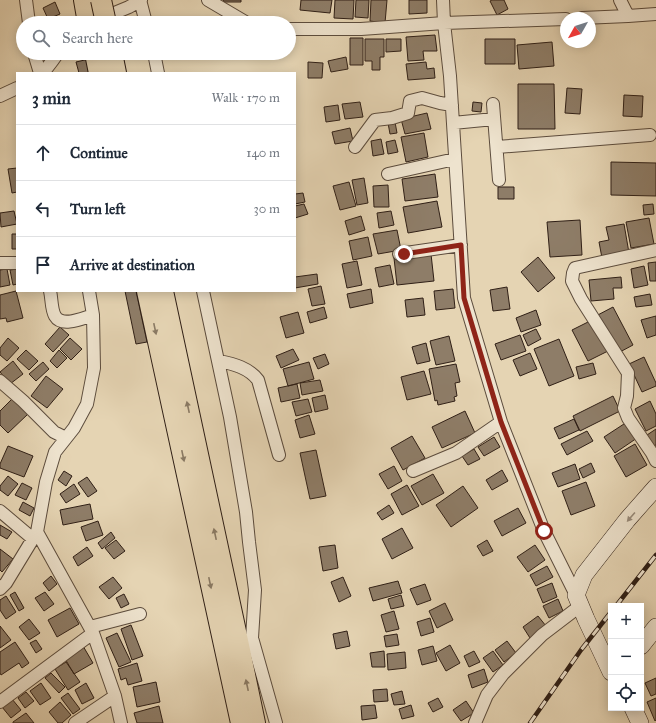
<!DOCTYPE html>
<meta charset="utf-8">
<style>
:root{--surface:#fff;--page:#f2f2f3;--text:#1f2937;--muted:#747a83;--line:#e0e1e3}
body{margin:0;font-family:"IM FELL Great Primer",serif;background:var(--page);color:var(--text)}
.controls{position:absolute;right:12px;bottom:12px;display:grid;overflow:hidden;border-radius:0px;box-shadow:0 2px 10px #0003}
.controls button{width:36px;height:36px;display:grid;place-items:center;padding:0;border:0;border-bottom:1px solid var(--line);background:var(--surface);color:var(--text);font:20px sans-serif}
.compass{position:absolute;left:560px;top:12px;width:36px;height:36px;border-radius:50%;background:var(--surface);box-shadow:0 2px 10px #0003;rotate:231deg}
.stop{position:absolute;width:12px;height:12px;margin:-9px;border:3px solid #8f2418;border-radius:50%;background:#fff}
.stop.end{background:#8f2418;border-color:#fff;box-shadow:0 1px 4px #0008}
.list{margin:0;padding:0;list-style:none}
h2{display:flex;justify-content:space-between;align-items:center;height:52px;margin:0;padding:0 16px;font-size:17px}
h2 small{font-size:13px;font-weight:400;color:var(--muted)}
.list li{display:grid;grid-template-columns:26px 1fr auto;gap:12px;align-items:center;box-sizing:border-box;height:56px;padding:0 16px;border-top:1px solid var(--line)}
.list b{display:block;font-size:15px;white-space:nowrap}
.list em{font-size:13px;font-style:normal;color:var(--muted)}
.icon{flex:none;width:22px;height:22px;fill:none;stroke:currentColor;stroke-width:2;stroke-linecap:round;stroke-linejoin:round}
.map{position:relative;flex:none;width:656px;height:723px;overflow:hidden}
.search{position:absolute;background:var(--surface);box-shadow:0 2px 10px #0003;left:16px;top:16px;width:280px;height:44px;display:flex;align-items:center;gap:10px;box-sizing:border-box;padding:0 14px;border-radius:22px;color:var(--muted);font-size:15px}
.panel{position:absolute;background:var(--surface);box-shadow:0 2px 10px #0003;left:16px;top:72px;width:280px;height:220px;border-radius:0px}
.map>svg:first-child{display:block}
.building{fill:#8e7d68;stroke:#2f1f16}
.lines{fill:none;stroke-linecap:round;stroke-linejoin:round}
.minor-casing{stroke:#5c4c3d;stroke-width:14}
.secondary-casing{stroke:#2f1f16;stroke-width:18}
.trunk-casing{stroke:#2f1f16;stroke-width:22}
.minor{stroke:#eee3ce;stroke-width:12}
.secondary{stroke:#eee3ce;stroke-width:17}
.trunk{stroke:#e5d4b3;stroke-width:20}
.rail-casing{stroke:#2f1f16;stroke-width:4.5}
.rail{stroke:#eee3ce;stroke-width:3;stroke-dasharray:9;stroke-linecap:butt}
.trunk-bridge-casing{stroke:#2f1f16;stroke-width:22;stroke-linecap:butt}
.trunk-bridge{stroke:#e5d4b3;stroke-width:20}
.oneway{fill:#8a7a64}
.oneway2{fill:#988b7b}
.route{stroke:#8f2418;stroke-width:5}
</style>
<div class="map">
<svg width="656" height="723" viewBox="0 0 656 723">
<rect width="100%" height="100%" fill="#e5d4b3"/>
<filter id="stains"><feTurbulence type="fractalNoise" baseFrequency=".005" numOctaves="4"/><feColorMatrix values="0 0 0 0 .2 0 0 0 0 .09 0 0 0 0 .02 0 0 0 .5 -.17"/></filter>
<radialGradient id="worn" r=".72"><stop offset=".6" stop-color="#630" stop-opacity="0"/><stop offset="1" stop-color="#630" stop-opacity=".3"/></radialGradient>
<path class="building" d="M223,0H241V2H224Z
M301,0H332L330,13L300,10Z
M335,0H354L353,19L334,18Z
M356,0H369L368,18L355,17Z
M371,0H387L385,23L370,21Z
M409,0H427V13L409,14Z
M492,0H504L508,9L497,15L490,1Z
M55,2L60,14L48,19L43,8Z
M192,17L193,23H178V19Z
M215,18H222L223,23H204V22H213Z
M435,35L437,51H423L424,60L408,61L406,37Z
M350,38H363V65H350Z
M365,39H384V57H380V70H372V61H365Z
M386,39H401V51L386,52Z
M485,39H515V64H485Z
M552,42L554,66L519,69L517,45Z
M346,57L348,69L331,72L328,61Z
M89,59L92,73H79L76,62Z
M308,62L323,63L322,78H308Z
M426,62L427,69L434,68L435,78L408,80L406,64Z
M518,84H554L555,129H518Z
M567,88L582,89L580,114L565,113Z
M624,95L643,96L642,117L623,116Z
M360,102L363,117L345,119L342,104Z
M473,102L482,103L481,112L472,111Z
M338,105L340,120L326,122L324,107Z
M427,113L431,129L405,134L401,119Z
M395,122L397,133L390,134L388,123Z
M350,128L353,141L335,144L332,132Z
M424,133L428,157L406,162L401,137Z
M381,139L384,154L373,156L371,141Z
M395,140L398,152L388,154L386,142Z
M611,162L656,163V196L611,195Z
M17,168V192L12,193L8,169Z
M435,174L438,197L405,201L402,179Z
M364,178L368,203L357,205L352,180Z
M349,182L356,206L340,210L333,186Z
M388,185L389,207H374L373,186Z
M498,187H514V199H498Z
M303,193L305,202L295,204V194Z
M437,201L442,227L408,233L403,207Z
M304,204L308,214L295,218V206Z
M653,204L654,214L644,215L643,205Z
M14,211L17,224L1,227L0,213Z
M391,211L394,225L379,228L377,213Z
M361,216L365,230L349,235L345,221Z
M649,218L654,244L631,248L626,222Z
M580,220L582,255L550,257L547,222Z
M624,224L629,253L602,258L599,242L609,240L606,227Z
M397,230L401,250L378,254L373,234Z
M12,234H17V249H12Z
M368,237L372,256L353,260L349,241Z
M431,254L434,281L397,285L394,258Z
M538,257L555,278L538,292L521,272Z
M357,261L362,285L347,288L342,264Z
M656,262V281H650L648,263Z
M390,265L394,284L379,287L375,268Z
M644,266L648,285L634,288L631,269Z
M7,269L10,285L0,287V270Z
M17,269V284L13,285L10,270Z
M317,274L318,284L295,288V277Z
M621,277L622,288H613L614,299L591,301L589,280Z
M321,286L325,304L312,306L308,289Z
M507,287L510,309L493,311L490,290Z
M371,289L373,303L350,308L347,294Z
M453,289L455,308L436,310L434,291Z
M16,291L23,318L7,322L6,318L0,319V295Z
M125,291H136L147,342L136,344Z
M650,294L652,305L636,307L634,297Z
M423,298L425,315L407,317L405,300Z
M324,307L327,318L310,323L307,312Z
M613,307L633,345L618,353L594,317Z
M536,310L541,325L521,332L516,318Z
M298,312L304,333L286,338L280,317Z
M656,316V335L647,338L641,320Z
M592,320L608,351L588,361L572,330Z
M60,327L69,335L53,352L45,344Z
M536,329L541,339L528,346L523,335Z
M520,335L526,351L501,360L495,344Z
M449,336L455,361L436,365L430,341Z
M8,338L19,348L7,361L0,355V348Z
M70,338L82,349L71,360L60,349Z
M559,339L574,376L549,386L534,349Z
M426,343L430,361L417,364L412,347Z
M293,349L299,360L281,368L276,356Z
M26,350L38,361L29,370L17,359Z
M59,350L67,358L57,368L50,361Z
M530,353L537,369L520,376L513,360Z
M325,354L329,364L318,369L313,358Z
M644,357L656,383V386L642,392L629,364Z
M13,361L23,374L10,384L0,372Z
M43,362L49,369L36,381L29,374Z
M309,362L314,379L288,386L283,369Z
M593,363L596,374L579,379L576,367Z
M456,364L460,382L455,383L457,396L454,397L455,401L438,405L437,400L435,401L429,369Z
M424,371L431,394L407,400L401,377Z
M46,376L63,389L47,408L31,396Z
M320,380L323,391L302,395L300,383Z
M297,384L300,398L281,402L278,388Z
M325,395L328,409L315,412L312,398Z
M613,396L620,411L580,431L573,416Z
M13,398L28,414L8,433L0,425V411Z
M308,399L312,412L296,416L292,402Z
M650,401L656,414V426L646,431L635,409Z
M465,411L475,433L442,448L432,427Z
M309,415L315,434L300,438L295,420Z
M574,419L579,430L559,439L554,428Z
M627,422L637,438L615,453L604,437Z
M656,429V445L654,446L647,435Z
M587,431L593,441L567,455L561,444Z
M412,436L425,458L403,470L391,448Z
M494,437L500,447L484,456L478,447Z
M635,444L647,465L626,477L614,456Z
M8,446L33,456L24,477L0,468V464Z
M474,449L480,459L468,465L462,456Z
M316,450L326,496L310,499L300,453Z
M591,463L595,472L583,478L579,469Z
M575,464L580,479L558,487L552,473Z
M394,466L402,481L388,489L379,474Z
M502,470L508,481L492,490L486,480Z
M64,471L72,476L66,486L58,480Z
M433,474L444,493L422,505L411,486Z
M8,476L18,484L8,496L0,490V486Z
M87,477L97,491L88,497L78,483Z
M586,482L595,506L571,515L562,491Z
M22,483L32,488L26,500L15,495Z
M74,484L80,494L66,503L60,494Z
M407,485L419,506L402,515L391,494Z
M463,486L478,508L451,527L436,505Z
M23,502L34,508L30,516L19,510Z
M90,504L93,519L63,525L60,510Z
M389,505L394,513L382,520L377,513Z
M518,508L526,523L502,536L494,521Z
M98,521L103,535L86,541L81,527Z
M0,525L12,532L7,539L0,535Z
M402,528L413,548L392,559L382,539Z
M111,532L115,538L102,549L98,543Z
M116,540L125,551L114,559L105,548Z
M487,540L493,551L483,556L477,546Z
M335,545L338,568L323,571L319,547Z
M535,545L545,560L528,572L517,557Z
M87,547L93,556L78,566L73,557Z
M0,549L13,559L2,572L0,570Z
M547,566L553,577L536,586L530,575Z
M51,576L57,584L49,591L43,583Z
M113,577L122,588L109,599L99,587Z
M343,577L351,596L339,602L331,582Z
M398,581L402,593L373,601L369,588Z
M552,583L557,597L543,603L537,589Z
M425,584L431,600L417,605L410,589Z
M15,592L24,608L19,611L10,595Z
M45,592L54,604L44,611L35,598Z
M124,594L129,604L121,608L116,598Z
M401,595L404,606L391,609L388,599Z
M6,596L16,612L6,619L0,610V600Z
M558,599L563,611L549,618L543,606Z
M445,603L453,620L437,628L429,611Z
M70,608L79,624L57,637L48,620Z
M394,611L399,629L386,632L381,615Z
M538,616L546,626L530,638L523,627Z
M430,618L434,632L421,636L417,622Z
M29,619L40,633L29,640L19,627Z
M131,625L143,656L132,660L121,629Z
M0,626L11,640L0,648Z
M347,631L350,646L336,649L333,634Z
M117,633L131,662L119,667L106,638Z
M397,634L399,645L386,647L384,636Z
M36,640L42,649L36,653L30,643Z
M507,641L516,653L504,662L495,650Z
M15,642L29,663L22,668L19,663L1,675L0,673V652Z
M450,645L460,663L446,671L436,653Z
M83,646L93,663L74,674L64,657Z
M433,646L437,661L422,665L418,650Z
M384,651L385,667H372L370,653Z
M474,651L480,662L469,667L464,656Z
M493,651L503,665L493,672L483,658Z
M405,652L406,668L388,670L387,654Z
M66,662L80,682L68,690L55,669Z
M137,663L142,681L128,685L126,678L121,680L118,669Z
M484,669L488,682L472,688L468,675Z
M51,673L65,687L59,693L45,678Z
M656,678V694L651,696L645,683Z
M156,682L160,702L137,707L133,687Z
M41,683L51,698L40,705L30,691Z
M86,683L94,698L82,704L75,690Z
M387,689L388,701L374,702L373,690Z
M402,691L405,704L394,705L391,694Z
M26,692L34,701L25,708L18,698Z
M68,693L80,709L73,714L61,698Z
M438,698L443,707L433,712L428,703Z
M656,698V720L655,721L647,702Z
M12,699L21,710L11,718L2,707Z
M466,701L474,713L461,721L453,710Z
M60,702L71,715L62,723H58L49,712Z
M375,705L377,718L362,720L361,706Z
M411,705L414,716L402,719L399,709Z
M159,706L163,723H137L134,713Z
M26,713L34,723H13V722Z"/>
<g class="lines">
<defs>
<path id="minor" d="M26,0L29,23
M140,0L146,23
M208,0L247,23
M443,0L444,23L450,76L464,298L501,422L544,531L576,595
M620,0L628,16
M582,18L628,16L656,14
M100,19L129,7L141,0
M289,29H361L444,23L566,19
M34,53L40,73
M154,53L158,73
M43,73L53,60L58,53
M0,96L17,88
M493,104L499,180
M453,123L494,119
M355,147L375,120L392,118L408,113L410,101L422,98L440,103L452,105
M497,147L650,135
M388,174L455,159
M656,250L575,268L573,273L572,281L581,299L628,373L627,396L624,408L628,418L652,453L656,461
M399,254L461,245
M0,263H17
M50,291C52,299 51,309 55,316C62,328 83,318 93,315
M89,291L93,315L94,368L87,404L74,428L55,452L46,482L37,532L93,633L115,696L121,723
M203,291L230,417L246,512L249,542L255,590L252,638
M219,361C234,364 249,368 258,380L279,455
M0,381L23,401L54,432L66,438
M413,471L456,453L501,422
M0,511L32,538
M0,589L6,583L37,532
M90,627L140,614
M246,640L252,638L276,723
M0,702L93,633
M75,723L115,696
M475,723L487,695L503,674L542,635L580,606"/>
<path id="secondary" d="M641,646L656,627
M611,672L586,619L576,595L584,575L627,520L656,487
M633,708L640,723"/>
<path id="trunk" d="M84,0L88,23
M95,53L99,73
M112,53L116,73
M147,291L241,723
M163,291L238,641L255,723"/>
</defs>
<use href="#minor" class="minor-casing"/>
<use href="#secondary" class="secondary-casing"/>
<use href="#trunk" class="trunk-casing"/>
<use href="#minor" class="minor"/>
<use href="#secondary" class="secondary"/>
<use href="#trunk" class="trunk"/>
<defs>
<path id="rail" d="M616,606L656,555
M530,723L581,650L611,612"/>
</defs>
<use href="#rail" class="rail-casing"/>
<use href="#rail" class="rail"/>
<defs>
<path id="trunk-bridge" d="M101,0L106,23"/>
</defs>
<use href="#trunk-bridge" class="trunk-bridge-casing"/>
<use href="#trunk-bridge" class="trunk-bridge"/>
</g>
<defs><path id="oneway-solid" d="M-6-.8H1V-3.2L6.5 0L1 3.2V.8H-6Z"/></defs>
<g class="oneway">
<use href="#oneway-solid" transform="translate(155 329) rotate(78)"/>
<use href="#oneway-solid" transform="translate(188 407) rotate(-102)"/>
<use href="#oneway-solid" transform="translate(183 456) rotate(78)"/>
<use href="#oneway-solid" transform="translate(215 534) rotate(-102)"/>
<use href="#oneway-solid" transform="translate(210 583) rotate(78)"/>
<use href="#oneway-solid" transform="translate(247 685) rotate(-102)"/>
</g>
<use class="oneway2" href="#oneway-solid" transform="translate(631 517) rotate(131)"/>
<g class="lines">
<path class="route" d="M404,254L461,245L464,298L501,422L544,531"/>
</g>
<rect width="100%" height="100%" filter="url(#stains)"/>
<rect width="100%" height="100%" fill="url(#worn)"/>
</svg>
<div class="controls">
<button>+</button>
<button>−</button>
<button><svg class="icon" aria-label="locate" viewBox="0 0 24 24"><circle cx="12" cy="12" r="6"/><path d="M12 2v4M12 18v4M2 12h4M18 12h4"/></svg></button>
</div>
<svg class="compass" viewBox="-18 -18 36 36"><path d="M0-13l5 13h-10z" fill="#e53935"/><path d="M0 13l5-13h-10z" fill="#747a83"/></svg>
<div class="stop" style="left:544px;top:531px"></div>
<div class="stop end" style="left:404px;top:254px"></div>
<div class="search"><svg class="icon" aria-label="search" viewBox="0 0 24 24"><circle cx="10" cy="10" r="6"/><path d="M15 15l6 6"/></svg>Search here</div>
<section class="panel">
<h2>3 min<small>Walk · 170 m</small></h2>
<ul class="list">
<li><svg class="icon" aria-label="ahead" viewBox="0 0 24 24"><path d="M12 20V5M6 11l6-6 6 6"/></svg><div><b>Continue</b></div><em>140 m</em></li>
<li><svg class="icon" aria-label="left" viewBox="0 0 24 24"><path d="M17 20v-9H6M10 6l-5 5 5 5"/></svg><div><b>Turn left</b></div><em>30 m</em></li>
<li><svg class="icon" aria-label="arrive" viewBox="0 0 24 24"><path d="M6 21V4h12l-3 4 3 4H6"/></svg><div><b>Arrive at destination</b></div></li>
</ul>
</section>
</div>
